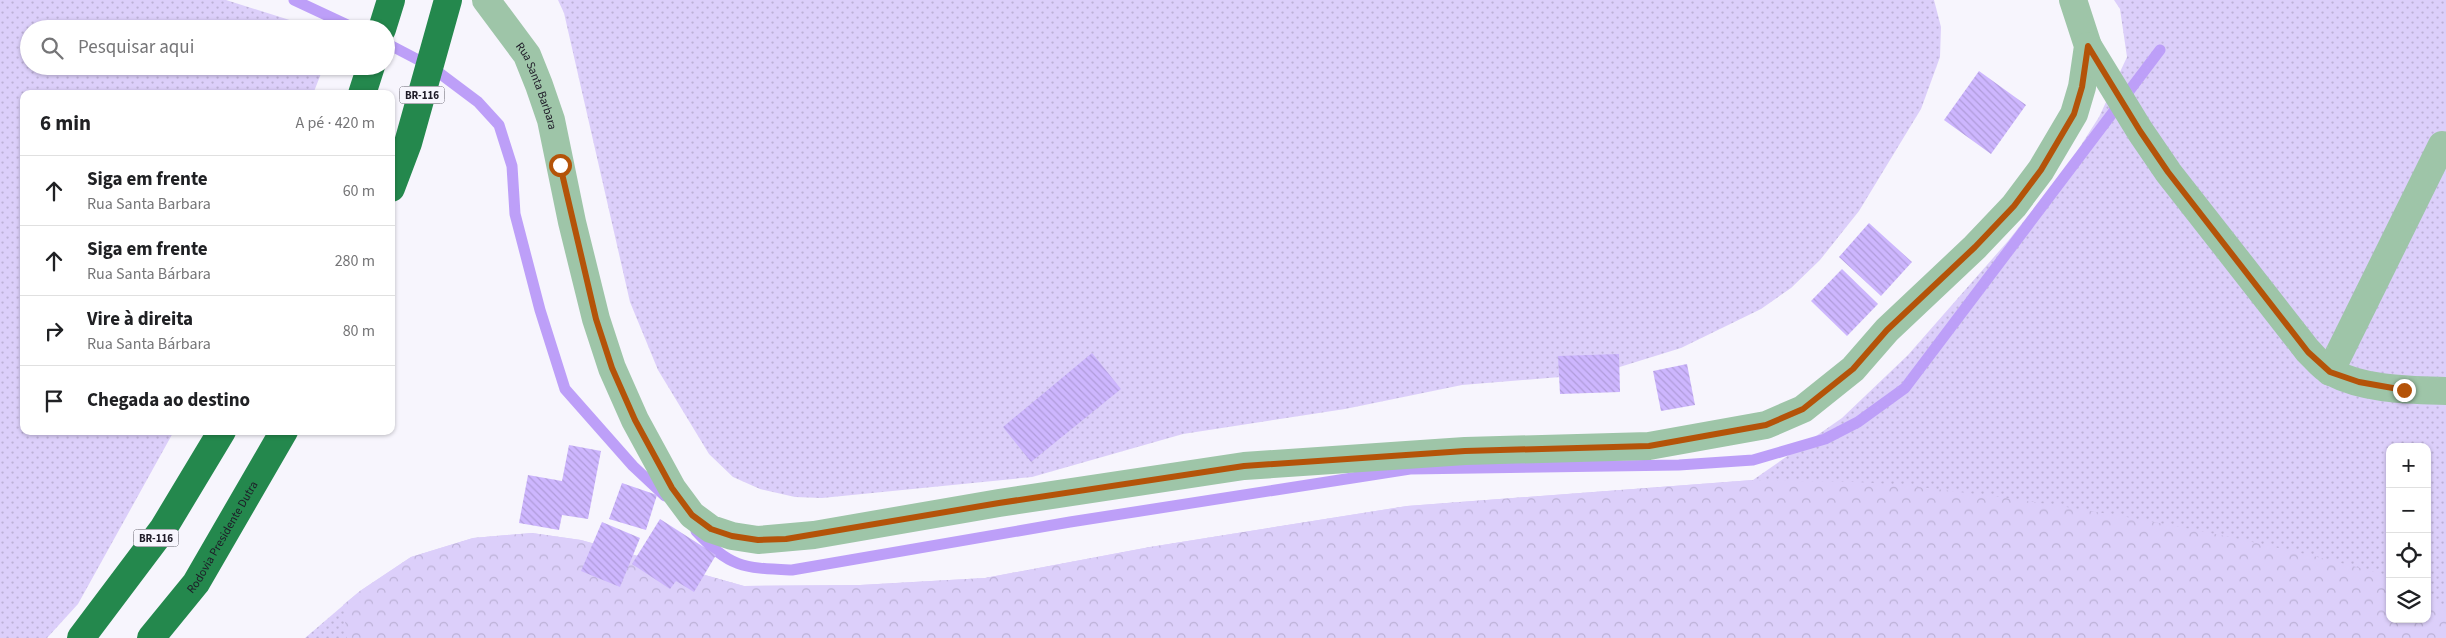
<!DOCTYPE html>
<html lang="pt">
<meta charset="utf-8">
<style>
:root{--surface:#fff;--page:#f6f6f6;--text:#202124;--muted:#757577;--line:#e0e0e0}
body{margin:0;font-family:"Source Sans 3",sans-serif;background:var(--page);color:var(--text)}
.controls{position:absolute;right:15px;bottom:15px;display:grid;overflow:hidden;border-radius:10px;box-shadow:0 1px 4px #0004}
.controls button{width:45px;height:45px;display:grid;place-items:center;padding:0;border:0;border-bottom:1px solid var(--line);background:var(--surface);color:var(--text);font:25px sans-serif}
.stop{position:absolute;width:15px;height:15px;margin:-11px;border:4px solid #b45309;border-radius:50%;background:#fff}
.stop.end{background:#b45309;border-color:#fff;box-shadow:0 1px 5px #0008}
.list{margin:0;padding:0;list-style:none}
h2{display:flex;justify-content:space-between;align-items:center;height:65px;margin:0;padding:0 20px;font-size:21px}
h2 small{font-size:16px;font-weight:400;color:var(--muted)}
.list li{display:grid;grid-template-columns:32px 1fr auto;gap:15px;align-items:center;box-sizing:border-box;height:70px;padding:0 20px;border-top:1px solid var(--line)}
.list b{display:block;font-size:19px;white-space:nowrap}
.list p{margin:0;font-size:16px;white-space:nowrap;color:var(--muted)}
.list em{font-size:16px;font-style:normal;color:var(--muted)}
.icon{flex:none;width:28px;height:28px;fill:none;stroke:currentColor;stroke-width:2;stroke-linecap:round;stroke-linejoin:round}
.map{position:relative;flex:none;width:2446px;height:638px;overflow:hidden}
.search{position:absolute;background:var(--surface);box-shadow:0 1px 4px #0004;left:20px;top:20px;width:375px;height:55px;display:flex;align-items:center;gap:12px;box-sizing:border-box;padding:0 18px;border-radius:28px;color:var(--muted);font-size:19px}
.panel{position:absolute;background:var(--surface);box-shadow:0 1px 4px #0004;left:20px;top:90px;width:375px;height:345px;border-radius:10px}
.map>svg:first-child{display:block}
.grass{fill:url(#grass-dots);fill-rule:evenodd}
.forest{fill:url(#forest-crowns)}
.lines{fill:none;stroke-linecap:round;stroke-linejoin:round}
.stream{stroke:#bd9ff8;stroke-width:11}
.building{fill:url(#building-back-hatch)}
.minor{stroke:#9ec5a8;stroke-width:28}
.highway{stroke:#24884d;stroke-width:28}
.route{stroke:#b45309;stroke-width:6}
.labels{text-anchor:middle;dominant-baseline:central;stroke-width:4;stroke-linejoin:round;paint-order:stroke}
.shield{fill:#f7f5fd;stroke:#5f5c67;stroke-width:1}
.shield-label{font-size:11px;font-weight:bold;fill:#1e1a27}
.street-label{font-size:12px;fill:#1e1a27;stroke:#f7f5fd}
</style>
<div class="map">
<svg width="2446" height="638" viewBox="0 0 2446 638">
<defs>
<pattern id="grass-dots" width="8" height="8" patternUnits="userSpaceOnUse" patternTransform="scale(1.25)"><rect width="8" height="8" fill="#dccffa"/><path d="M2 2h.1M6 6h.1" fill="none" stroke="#bcb1d6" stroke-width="1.8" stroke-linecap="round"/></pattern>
<pattern id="forest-crowns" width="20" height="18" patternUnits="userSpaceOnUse" patternTransform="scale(1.25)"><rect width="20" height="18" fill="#dccffa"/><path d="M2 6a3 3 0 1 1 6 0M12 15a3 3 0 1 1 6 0" fill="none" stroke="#bcb1d6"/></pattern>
<pattern id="building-back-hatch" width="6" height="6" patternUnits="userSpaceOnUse" patternTransform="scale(1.25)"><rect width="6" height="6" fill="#cdb6fe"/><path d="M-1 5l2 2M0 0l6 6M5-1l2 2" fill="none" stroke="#b09cda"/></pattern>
</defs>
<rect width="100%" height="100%" fill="#f7f5fd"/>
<path class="grass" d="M0,0H226L318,29H29V66H324L313,94H24V431H174L78,604L47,638H0Z
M558,0H1934L1941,27L1940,57L1921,109L1859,211L1820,260L1791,288L1761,309L1681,348L1597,374L1462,385L1345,409L1183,434L1032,477L822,498L795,497L760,489L733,477L709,454L658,370L630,302L564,13Z
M2114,0H2446V638H305L360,591L411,557L473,538L532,533L581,540L744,586L860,585L985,578L1150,547L1407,506L1753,480L1842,418L1908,355L2008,241L2069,164L2099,117L2127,57L2120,9ZM2390,447H2427V619H2390Z"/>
<path class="forest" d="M1753,480C1802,482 1852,480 1900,485C2065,503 2230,532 2390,576V619H2427V596L2446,611V638H347L343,605L360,591L411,557L473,538L532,533L581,540L744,586L860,585L985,578L1150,547L1407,506Z"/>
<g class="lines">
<path class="stream" d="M294,0L356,29
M386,43L430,66L478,102L499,125L512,166L515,214L540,310L565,389L633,466L665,496
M696,531C730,568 743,568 792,570L1070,522L1410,469L1679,465L1753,460L1825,439L1858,422L1905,388L2160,50"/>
</g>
<path class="building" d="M1979,71L2026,105L1991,154L1944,120Z
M1869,223L1912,262L1881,296L1839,257Z
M1842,269L1878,304L1847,336L1811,301Z
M1092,353L1121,389L1031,462L1003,427Z
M1619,354L1620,392L1560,394L1558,356Z
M1687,364L1695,405L1661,411L1653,371Z
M569,445L601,451L588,519L562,515L559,530L519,523L528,475L562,481Z
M622,483L657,495L646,530L609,519Z
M660,519L716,555L694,592L676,581L670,589L632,564Z
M602,522L640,538L620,587L581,571Z"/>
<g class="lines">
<g class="minor">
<path id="s1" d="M486,0L527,55L539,85L551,120L572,222L596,319L612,368L635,420L672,488L692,515L711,529L732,536L758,540L814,535L999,503L1244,466L1465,451L1649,446L1766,425L1803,409L1853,369L1887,330L1975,247L2014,206L2041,170L2074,114L2082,87L2088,46L2073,0"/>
<path d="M2088,46L2140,131L2168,172L2308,351C2315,358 2323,368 2331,372C2365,390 2409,390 2446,391"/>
<path d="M2330,372L2442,145"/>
</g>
<g class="highway">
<path d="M382,29L391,0"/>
<path d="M362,94L371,66"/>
<path d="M391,188L408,143L448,0"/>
<path d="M81,638L163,529L222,431"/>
<path id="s2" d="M151,638L196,583L284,431"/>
</g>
</g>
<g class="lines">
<path class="route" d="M560,165L596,319L612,368L635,420L672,488L692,515L711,529L732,536L758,540L786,539L999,503L1244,466L1465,451L1649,446L1766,425L1803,409L1853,369L1887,330L1975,247L2014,206L2041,170L2074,114L2082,87L2088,46L2140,131L2168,172L2308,352L2330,372L2359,382L2404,390"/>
</g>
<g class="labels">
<g class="shield">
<rect x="399.5" y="86.5" width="45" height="17" rx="4"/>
<rect x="133.5" y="529.5" width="45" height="17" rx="4"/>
</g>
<g class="shield-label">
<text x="422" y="95">BR-116</text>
<text x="156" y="538">BR-116</text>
</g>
<g class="street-label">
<text stroke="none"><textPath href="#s1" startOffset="101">Rua Santa Barbara</textPath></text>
<text stroke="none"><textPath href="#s2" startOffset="124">Rodovia Presidente Dutra</textPath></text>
</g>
</g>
</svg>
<div class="controls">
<button>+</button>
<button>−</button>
<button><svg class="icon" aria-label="locate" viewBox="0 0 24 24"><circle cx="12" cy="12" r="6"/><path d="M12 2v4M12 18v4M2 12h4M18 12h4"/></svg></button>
<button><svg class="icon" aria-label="layers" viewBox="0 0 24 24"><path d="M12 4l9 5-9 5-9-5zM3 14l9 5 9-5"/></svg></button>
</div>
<div class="stop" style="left:560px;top:165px"></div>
<div class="stop end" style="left:2404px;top:390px"></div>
<div class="search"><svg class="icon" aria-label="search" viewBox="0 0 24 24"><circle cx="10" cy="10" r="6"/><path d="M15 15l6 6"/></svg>Pesquisar aqui</div>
<section class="panel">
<h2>6 min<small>A pé · 420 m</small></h2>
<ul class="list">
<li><svg class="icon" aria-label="ahead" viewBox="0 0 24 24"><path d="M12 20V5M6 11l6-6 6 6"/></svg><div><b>Siga em frente</b><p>Rua Santa Barbara</p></div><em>60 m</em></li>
<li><svg class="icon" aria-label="ahead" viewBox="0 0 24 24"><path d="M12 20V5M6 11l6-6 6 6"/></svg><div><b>Siga em frente</b><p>Rua Santa Bárbara</p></div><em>280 m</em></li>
<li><svg class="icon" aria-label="right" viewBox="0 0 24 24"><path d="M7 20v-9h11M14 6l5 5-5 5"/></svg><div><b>Vire à direita</b><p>Rua Santa Bárbara</p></div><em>80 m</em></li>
<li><svg class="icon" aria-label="arrive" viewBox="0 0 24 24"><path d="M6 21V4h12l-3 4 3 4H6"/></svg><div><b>Chegada ao destino</b></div></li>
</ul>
</section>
</div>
